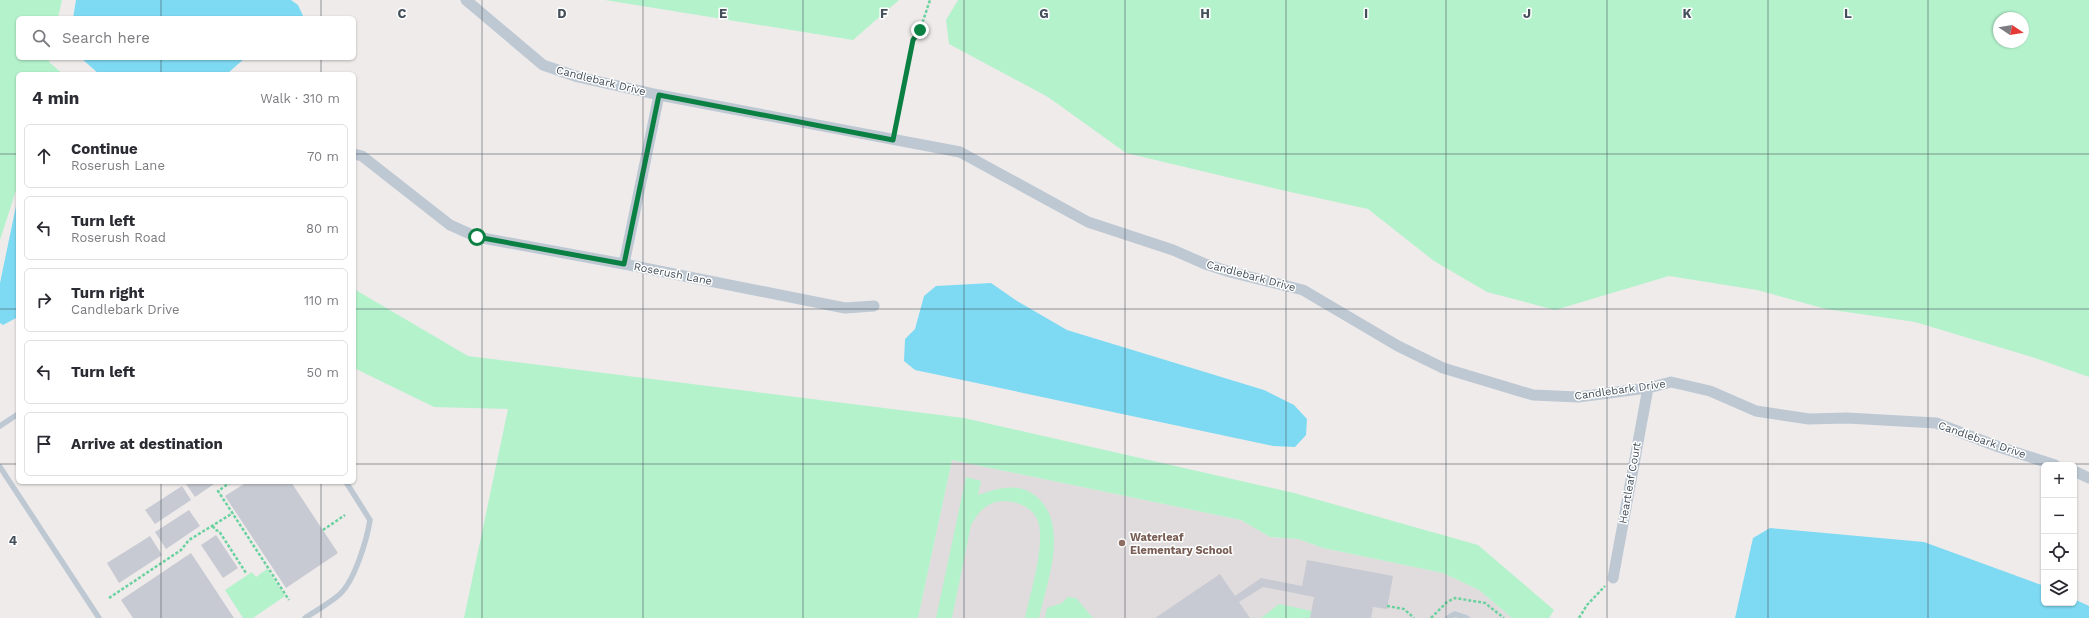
<!DOCTYPE html>
<meta charset="utf-8">
<style>
:root{--surface:#fff;--page:#f7f7f7;--text:#2b2b33;--muted:#7c7c81;--line:#e1e1e2}
body{margin:0;font-family:"Work Sans",sans-serif;background:var(--page);color:var(--text)}
.controls{position:absolute;right:12px;bottom:12px;display:grid;overflow:hidden;border-radius:6px;box-shadow:0 1px 3px #0004}
.controls button{width:36px;height:36px;display:grid;place-items:center;padding:0;border:0;border-bottom:1px solid var(--line);background:var(--surface);color:var(--text);font:20px sans-serif}
.compass{position:absolute;left:1993px;top:12px;width:36px;height:36px;border-radius:50%;background:var(--surface);box-shadow:0 1px 3px #0004;rotate:102deg}
.stop{position:absolute;width:12px;height:12px;margin:-9px;border:3px solid #0b8043;border-radius:50%;background:#fff}
.stop.end{background:#0b8043;border-color:#fff;box-shadow:0 1px 4px #0008}
.list{margin:0;padding:0;list-style:none}
h2{display:flex;justify-content:space-between;align-items:center;height:52px;margin:0;padding:0 16px;font-size:17px}
h2 small{font-size:13px;font-weight:400;color:var(--muted)}
.list li{display:grid;grid-template-columns:26px 1fr auto;gap:12px;align-items:center;box-sizing:border-box;height:64px;margin:0 8px 8px;padding:0 8px;border:1px solid var(--line);border-radius:6px}
.list b{display:block;font-size:15px;white-space:nowrap}
.list p{margin:0;font-size:13px;white-space:nowrap;color:var(--muted)}
.list em{font-size:13px;font-style:normal;color:var(--muted)}
.icon{flex:none;width:22px;height:22px;fill:none;stroke:currentColor;stroke-width:2;stroke-linecap:round;stroke-linejoin:round}
.map{position:relative;flex:none;width:2089px;height:618px;overflow:hidden}
.search{position:absolute;background:var(--surface);box-shadow:0 1px 3px #0004;left:16px;top:16px;width:340px;height:44px;display:flex;align-items:center;gap:10px;box-sizing:border-box;padding:0 14px;border-radius:6px;color:var(--muted);font-size:15px}
.panel{position:absolute;background:var(--surface);box-shadow:0 1px 3px #0004;left:16px;top:72px;width:340px;height:412px;border-radius:6px}
.map>svg:first-child{display:block}
.education{fill:#e0dcdd}
.green{fill:#b4f2cc;fill-rule:evenodd}
.water{fill:#7edaf2}
.building{fill:#c7cad2}
.lines{fill:none;stroke-linecap:round;stroke-linejoin:round}
.path{stroke:#6ad29f;stroke-width:2.5;stroke-dasharray:3 2;stroke-linecap:butt}
.service{stroke:#bdc8d3;stroke-width:5.5}
.minor{stroke:#bdc8d3;stroke-width:11}
.route{stroke:#0b8043;stroke-width:5}
.grid{fill:none;stroke:#434f5a;stroke-width:1;stroke-opacity:0.55}
.education-dot{fill:#8d6e63;stroke:#fff;stroke-width:1.5}
.labels{text-anchor:middle;dominant-baseline:central;stroke-width:3;stroke-linejoin:round;paint-order:stroke}
.street-label{font-size:11px;fill:#434f5a;stroke:#fff}
.education-label{font-size:11px;font-weight:bold;fill:#785e54;stroke:#fff;text-anchor:start}
.grid-label{font-size:13px;text-anchor:middle;font-weight:bold;fill:#434f5a;stroke:#fff;stroke-width:3;stroke-linejoin:round;paint-order:stroke}
</style>
<div class="map">
<svg width="2089" height="618" viewBox="0 0 2089 618">
<rect width="100%" height="100%" fill="#efebeb"/>
<path class="education" d="M952,460L1241,520L1270,537L1298,539L1323,548L1443,573L1479,590L1512,618H918Z"/>
<path class="green" d="M0,0H62L58,18H18V58H50L49,62L63,74H18V184L0,240Z
M605,0H899L853,40Z
M958,0H2089V377L2032,357L1915,322L1826,309L1757,290L1669,276L1555,310L1487,292L1434,261L1368,209L1277,189L1126,153L1048,97L949,44L946,20ZM1999,18H2023V42H1999Z
M354,289L468,356L964,418L1294,493L1478,545L1554,610L1549,618H1512L1479,590L1443,573L1323,548L1298,539L1270,537L1241,520L952,460L918,618H464L508,409L434,407L354,368Z
M966,477L981,481L978,495C998,488 1020,481 1038,498C1069,527 1047,582 1039,618H1025C1030,595 1047,539 1037,519C1032,507 1016,501 1004,501C988,501 978,512 971,525L952,618H936Z
M267,569L285,596L253,618H243L225,590L252,572L256,577Z
M1068,597L1076,598L1093,618H1045L1047,608L1062,603Z
M1279,604L1312,611L1310,618H1261Z"/>
<path class="water" d="M76,0H291L298,5L304,18H73Z
M81,58H245L227,74H99Z
M18,204V317L3,325L0,323V283L16,206Z
M991,283L1017,301L1067,330L1264,390L1294,405L1307,419L1306,435L1295,447L1273,446L915,370L904,361L905,339L915,329L924,296L936,286Z
M1770,528L1924,542L2044,586V603H2074V599L2089,606V618H1735L1753,538Z"/>
<path class="building" d="M189,482H217L195,497L186,484Z
M247,482H291L338,553L286,588L225,496Z
M182,486L191,500L155,524L145,510Z
M189,510L200,526L166,549L155,532Z
M216,535L238,568L223,578L201,545Z
M150,536L162,555L119,583L107,563Z
M191,553L234,618H133L121,600Z
M1307,560L1393,576L1387,609L1373,607L1371,618H1310L1314,597L1263,587L1239,602L1250,618H1155L1220,574L1235,596L1261,578L1302,586Z"/>
<g class="lines">
<path class="path" d="M896,128L913,40L920,30L930,0
M231,482L218,491L289,600
M213,526L215,530L219,531L246,573
M323,530L345,515
M109,598L181,550L189,540L233,513
M1387,606L1404,609L1414,618
M1431,618L1447,602L1455,598L1485,603L1504,618
M1579,618L1587,605L1605,586"/>
<path class="service" d="M0,426L18,414
M0,467L99,618
M305,618C317,610 330,603 340,594C355,580 367,539 370,520L346,482
M1448,618L1455,614L1467,618"/>
<path class="minor" d="M466,0L543,65L578,77L659,95L960,152L1088,222L1173,250L1205,264L1230,272L1303,290L1398,346L1443,368L1533,395L1578,397L1648,388L1671,382L1710,391L1756,411L1809,419L1847,418L1936,423L1999,447L2055,465
M354,154L362,156L450,225L477,237L624,264L845,308L874,306
M624,264L659,95
M2074,471L2089,478
M1613,578L1648,388"/>
</g>
<g class="lines">
<path class="route" d="M477,237L624,264L659,95L893,140L913,40L920,30"/>
</g>
<path class="grid" d="M161,0V18M321,0V18M482,0V618M643,0V618M803,0V618M964,0V618M1125,0V618M1286,0V618M1446,0V618M1607,0V618M1768,0V618M1928,0V618M161,58V74M321,58V74M0,154H18M354,154H2089M0,309H18M354,309H2089M0,464H18M354,464H2089M161,482V618M321,482V618"/>
<circle class="education-dot" cx="1122" cy="543" r="4"/>
<g class="labels">
<g class="street-label">
<text transform="translate(601 81) rotate(14)">Candlebark Drive</text>
<text transform="translate(673 274) rotate(11)">Roserush Lane</text>
<text transform="translate(1251 276) rotate(15)">Candlebark Drive</text>
<text transform="translate(1620 390) rotate(-8)">Candlebark Drive</text>
<text transform="translate(1982 440) rotate(19)">Candlebark Drive</text>
<text transform="translate(1630 483) rotate(-80)">Heartleaf Court</text>
</g>
<g class="education-label">
<text x="1130" y="537">Waterleaf<tspan x="1130" dy="13">Elementary School</tspan></text>
</g>
</g>
<g class="grid-label">
<text x="402" y="18">C</text>
<text x="562" y="18">D</text>
<text x="723" y="18">E</text>
<text x="884" y="18">F</text>
<text x="1044" y="18">G</text>
<text x="1205" y="18">H</text>
<text x="1366" y="18">I</text>
<text x="1527" y="18">J</text>
<text x="1687" y="18">K</text>
<text x="1848" y="18">L</text>
<text x="13" y="545">4</text>
</g>
</svg>
<div class="controls">
<button>+</button>
<button>−</button>
<button><svg class="icon" aria-label="locate" viewBox="0 0 24 24"><circle cx="12" cy="12" r="6"/><path d="M12 2v4M12 18v4M2 12h4M18 12h4"/></svg></button>
<button><svg class="icon" aria-label="layers" viewBox="0 0 24 24"><path d="M12 4l9 5-9 5-9-5zM3 14l9 5 9-5"/></svg></button>
</div>
<svg class="compass" viewBox="-18 -18 36 36"><path d="M0-13l5 13h-10z" fill="#e53935"/><path d="M0 13l5-13h-10z" fill="#7c7c81"/></svg>
<div class="stop" style="left:477px;top:237px"></div>
<div class="stop end" style="left:920px;top:30px"></div>
<div class="search"><svg class="icon" aria-label="search" viewBox="0 0 24 24"><circle cx="10" cy="10" r="6"/><path d="M15 15l6 6"/></svg>Search here</div>
<section class="panel">
<h2>4 min<small>Walk · 310 m</small></h2>
<ul class="list">
<li><svg class="icon" aria-label="ahead" viewBox="0 0 24 24"><path d="M12 20V5M6 11l6-6 6 6"/></svg><div><b>Continue</b><p>Roserush Lane</p></div><em>70 m</em></li>
<li><svg class="icon" aria-label="left" viewBox="0 0 24 24"><path d="M17 20v-9H6M10 6l-5 5 5 5"/></svg><div><b>Turn left</b><p>Roserush Road</p></div><em>80 m</em></li>
<li><svg class="icon" aria-label="right" viewBox="0 0 24 24"><path d="M7 20v-9h11M14 6l5 5-5 5"/></svg><div><b>Turn right</b><p>Candlebark Drive</p></div><em>110 m</em></li>
<li><svg class="icon" aria-label="left" viewBox="0 0 24 24"><path d="M17 20v-9H6M10 6l-5 5 5 5"/></svg><div><b>Turn left</b></div><em>50 m</em></li>
<li><svg class="icon" aria-label="arrive" viewBox="0 0 24 24"><path d="M6 21V4h12l-3 4 3 4H6"/></svg><div><b>Arrive at destination</b></div></li>
</ul>
</section>
</div>
